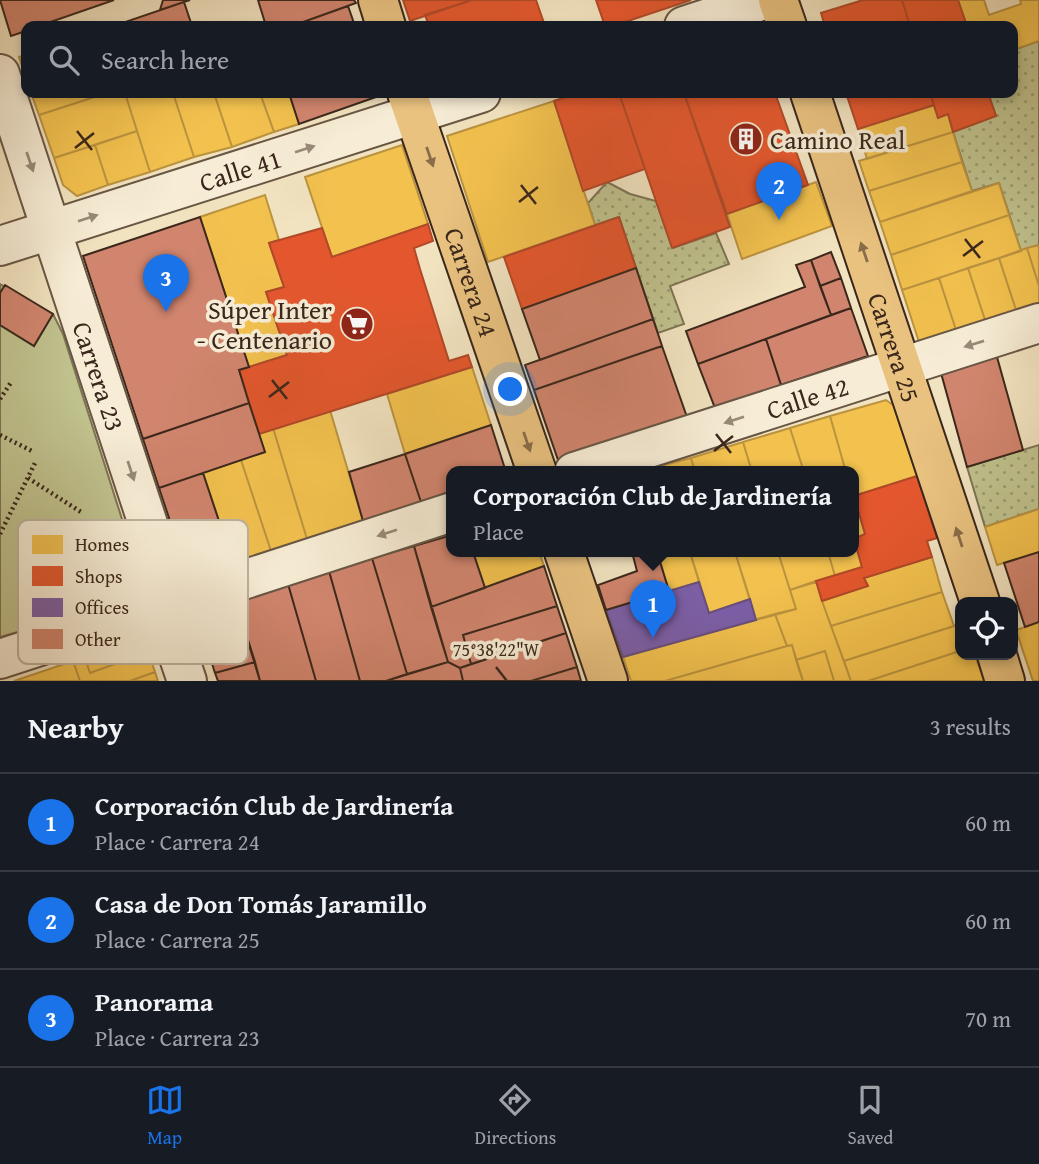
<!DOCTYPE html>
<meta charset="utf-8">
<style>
:root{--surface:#171b24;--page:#242831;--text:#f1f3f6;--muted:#9ea1a6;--line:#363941;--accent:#1a73e8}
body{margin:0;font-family:"Gentium Book Plus",serif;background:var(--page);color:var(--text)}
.controls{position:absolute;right:21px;bottom:21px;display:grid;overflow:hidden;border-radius:14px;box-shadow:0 4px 10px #0003}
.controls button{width:63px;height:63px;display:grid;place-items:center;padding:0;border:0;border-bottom:2px solid var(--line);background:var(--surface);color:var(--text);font:35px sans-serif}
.you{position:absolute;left:511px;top:390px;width:24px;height:24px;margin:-18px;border:5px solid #fff;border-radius:50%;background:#1a73e8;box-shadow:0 0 0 10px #1a73e833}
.badge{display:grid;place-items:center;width:46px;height:46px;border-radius:50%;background:var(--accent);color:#fff;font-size:23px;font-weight:700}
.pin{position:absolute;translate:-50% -58px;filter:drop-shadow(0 2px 4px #0008)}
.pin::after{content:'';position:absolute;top:37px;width:24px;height:21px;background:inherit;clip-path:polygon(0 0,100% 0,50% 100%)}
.popup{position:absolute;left:446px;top:466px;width:413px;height:91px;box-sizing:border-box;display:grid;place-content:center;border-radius:14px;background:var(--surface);filter:drop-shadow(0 2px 5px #0005);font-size:23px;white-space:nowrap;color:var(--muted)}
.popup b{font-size:26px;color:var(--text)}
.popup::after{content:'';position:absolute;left:50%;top:100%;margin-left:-14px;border:14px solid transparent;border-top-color:var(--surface)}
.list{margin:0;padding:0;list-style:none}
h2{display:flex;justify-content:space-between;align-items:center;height:91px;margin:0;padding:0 28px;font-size:30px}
h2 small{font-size:23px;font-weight:400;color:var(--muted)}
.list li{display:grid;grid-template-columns:46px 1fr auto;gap:21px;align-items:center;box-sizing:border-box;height:98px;padding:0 28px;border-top:2px solid var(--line)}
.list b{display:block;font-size:26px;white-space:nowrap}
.list p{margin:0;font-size:23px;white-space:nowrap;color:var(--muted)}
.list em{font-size:23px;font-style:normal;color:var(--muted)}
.icon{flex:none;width:38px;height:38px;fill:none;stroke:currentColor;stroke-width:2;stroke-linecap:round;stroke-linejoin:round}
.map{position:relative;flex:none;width:1039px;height:681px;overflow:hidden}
.search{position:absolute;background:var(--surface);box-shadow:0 4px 10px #0003;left:21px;right:21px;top:21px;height:77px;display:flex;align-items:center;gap:18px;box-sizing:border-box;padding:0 24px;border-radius:14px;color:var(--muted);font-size:26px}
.sheet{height:385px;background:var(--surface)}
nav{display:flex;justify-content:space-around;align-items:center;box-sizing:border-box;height:98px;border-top:2px solid var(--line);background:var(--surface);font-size:19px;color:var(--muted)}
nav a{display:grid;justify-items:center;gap:4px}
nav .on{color:var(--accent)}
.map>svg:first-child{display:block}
.grass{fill:url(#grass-dots);stroke:#7d7454;stroke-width:2}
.garden{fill:#c0c28e;stroke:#7d7454;stroke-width:2}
.homes{fill:#f2c14e;stroke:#bb933f;stroke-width:2}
.shops{fill:#e4572e;stroke:#b14928;stroke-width:2}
.offices{fill:#7b5ea7;stroke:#684e7d;stroke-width:2}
.building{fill:#d1856e;stroke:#3a271b;stroke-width:2}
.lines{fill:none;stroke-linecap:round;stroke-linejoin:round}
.minor-casing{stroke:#685644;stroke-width:42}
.major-casing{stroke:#3a271b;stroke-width:42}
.path{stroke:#3a271b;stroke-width:4.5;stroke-dasharray:2 3.5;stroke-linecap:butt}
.minor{stroke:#f7edd6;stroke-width:38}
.major{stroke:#e9c280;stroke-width:38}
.oneway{fill:#988a78}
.oneway2{fill:#896d48}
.ticks{fill:none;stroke:#3a271b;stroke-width:2.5}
.labels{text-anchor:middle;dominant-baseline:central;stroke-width:7;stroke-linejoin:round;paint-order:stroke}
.poi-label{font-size:26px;fill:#3a271b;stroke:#f7edd6;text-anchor:start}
.street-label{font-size:26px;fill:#3a271b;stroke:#f7edd6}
.key{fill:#f7edd6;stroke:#beb29e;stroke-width:2}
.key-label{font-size:19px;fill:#3a271b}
.ticks-label{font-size:18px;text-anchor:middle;fill:#3a271b;stroke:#f7edd6;stroke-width:7;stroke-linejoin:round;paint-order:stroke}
</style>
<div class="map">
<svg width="1039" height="681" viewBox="0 0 1039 681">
<defs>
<pattern id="grass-dots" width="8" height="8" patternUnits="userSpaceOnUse" patternTransform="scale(1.75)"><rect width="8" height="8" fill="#c0c28e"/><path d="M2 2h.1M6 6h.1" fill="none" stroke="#9d9e73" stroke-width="1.8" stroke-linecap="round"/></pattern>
</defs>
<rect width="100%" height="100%" fill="#f2e3c0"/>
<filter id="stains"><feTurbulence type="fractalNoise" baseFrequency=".00286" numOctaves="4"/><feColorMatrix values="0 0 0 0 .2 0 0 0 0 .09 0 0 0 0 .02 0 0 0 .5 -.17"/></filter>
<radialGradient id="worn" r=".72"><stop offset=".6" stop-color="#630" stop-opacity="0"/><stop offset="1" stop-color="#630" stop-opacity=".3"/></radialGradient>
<path class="grass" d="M1039,41V245L1021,251L999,183L972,191L953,132L996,116L988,93H1013V50Z
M607,182L630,194L656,201L673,248L716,233L729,264L670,286L684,324L658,333L619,217L595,225L588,203Z
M1039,445V509L985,527L967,467Z"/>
<path class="garden" d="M0,284L53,314L63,334L143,585L133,599L0,637Z"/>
<path class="homes" d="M958,0H984L989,15L1021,4L1020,0H1039V41L1013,50V26H967Z
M128,21L130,26H112Z
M26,55V78L19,57Z
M31,93H107L39,115Z
M107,93H125L137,131L54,158L39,115Z
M125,93H173L194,157L150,172Z
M173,93H214L232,147L194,157Z
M214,93H260L274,132L232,147Z
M260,93H289L299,124L274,132Z
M554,101L595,225L488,262L447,136Z
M934,105L938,118L948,114L953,132L867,159L858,129Z
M137,131L150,172L108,185L95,145Z
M953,132L962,162L869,191L859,161Z
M95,145L108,185L77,196L63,185L54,158Z
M402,145L428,224L332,257L305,177Z
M962,162L972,191L880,222L869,191Z
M816,182L832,226L742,259L727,214Z
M999,183L1009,215L891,255L880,222Z
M265,195L279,240L269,243L284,287L266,292L287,355L249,367L200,217Z
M1009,215L1021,251L902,290L891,255Z
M1039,245V286L1027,248Z
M1027,248L1039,286V306L1017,313L999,258Z
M999,258L1017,313L986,323L968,268Z
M968,268L986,323L957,333L939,278Z
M939,278L957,333L920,345L902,290Z
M472,367L491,425L405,454L387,394Z
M886,400L896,407L917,476L854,496L865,534L854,539V472H846L830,416Z
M330,410L363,521L307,539L273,428Z
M830,416L846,472H804L790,428Z
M273,428L307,539L271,551L241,460L265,452L259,434Z
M790,428L804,472H752L743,442Z
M743,442L752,472H695L691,458Z
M691,458L695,472H666L664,465Z
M241,460L271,551L233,563L203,473Z
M664,465L666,472H643Z
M1039,509V552L997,565L985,527Z
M854,539L862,567L835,576L828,552H854Z
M473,552H539L544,566L485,588Z
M657,552H690L699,582L669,591Z
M690,552H735L750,599L709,613Z
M735,552H778L796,609L756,620Z
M778,552H828L835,576L790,590Z
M932,557L942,592L831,626L822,601L868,586L864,578Z
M816,581L822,601L851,681H834L825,651L796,660L792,645L787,646L775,614L796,609L790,590Z
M942,592L954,626L844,661L831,626Z
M775,614L787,646L665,681H631L623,657Z
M1039,622V681H1033L1016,630Z
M960,624V651L868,681H851L844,661Z
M143,637L148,652L90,673L85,658Z
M792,645L803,681H665L787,646Z
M825,651L834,681H803L796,660Z
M960,651V655H975L984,681H868Z
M148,652L155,672L130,681H80L73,661L85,658L90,673Z
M73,661L80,681H14Z
M155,672L158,681H130Z"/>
<path class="shops" d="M403,0H472L410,21Z
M472,0H536L545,26H429L425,15Z
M596,0H691L613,26H605Z
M863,0H902L910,26H825L821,13Z
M902,0H958L967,26H910Z
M578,93H619L645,169L583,191L554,101Z
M619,93H684L730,227L672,248Z
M684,93H775L808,185L727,214Z
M846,93H930L934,105L858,129Z
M930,93H988L996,116L953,132L948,114L938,118Z
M619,217L636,268L522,309L504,257Z
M428,224L433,241L414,248L420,269L449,361L468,355L472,367L259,434L239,370L287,355L266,292L284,287L269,243L322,228L332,257Z
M917,476L937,538L927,541L932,557L864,578L868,586L822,601L816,581L862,567L854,539L865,534L854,496Z"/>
<path class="offices" d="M699,582L709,613L750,599L756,620L623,657L606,610Z"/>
<path class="building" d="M0,0H114L39,26H26V31L11,36Z
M163,0H190L160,10Z
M258,0H354L356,3L292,26H266Z
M184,2L192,26H130L128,21Z
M348,6L355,26H292Z
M289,93H377L379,96L299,124Z
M200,217L249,367L239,370L249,403L143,439L83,256Z
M831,252L841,278L820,286L811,260Z
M811,260L831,315L698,364L686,331L805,287L796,265Z
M636,268L653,319L540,360L522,309Z
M841,278L851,308L831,315L820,286Z
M5,285L53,314L34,346L0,325V293Z
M851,308L868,356L781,385L766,339Z
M653,319L662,346L534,390L525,365Z
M766,339L781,385L715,408L698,364Z
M662,346L687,417L558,460L534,390Z
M997,357L1023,450L967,467L941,373Z
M249,403L265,452L159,488L143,439Z
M491,425L506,472H452V491L421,502L405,454Z
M405,454L421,502L363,521L349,472Z
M203,473L233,563L189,578L159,488Z
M452,535V552H473L485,588L431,607L414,546Z
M414,546L448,662L407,674L372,558Z
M632,552H657L669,591L606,610L598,585L637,571Z
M1039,552V622L1025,627L1004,563Z
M372,558L407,674L386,681H360L329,571Z
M544,566L557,606L463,635L471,664L460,668L448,662L431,607Z
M329,571L360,681H316L288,584Z
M288,584L316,681H260L235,599Z
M235,599L255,662L215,673L197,616L201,609Z
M557,606L566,633L471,664L463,635Z
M566,633L577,667L531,681H463L460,668Z
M255,662L260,681H218L215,673Z
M448,662L460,668L463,681H386Z
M577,667L581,681H531Z"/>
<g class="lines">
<defs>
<g id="minor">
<path d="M684,26L764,0"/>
<path id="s1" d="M0,74L174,603L169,628L187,681"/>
<path id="s2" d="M0,246L481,93"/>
<path id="s3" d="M574,472L1039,323"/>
<path d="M0,659L452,512"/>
</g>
<g id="major">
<path d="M378,0L386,26"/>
<path d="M778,0L787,26"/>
<path id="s4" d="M407,93L537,472"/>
<path id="s5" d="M810,93L980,602"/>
<path d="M564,552L608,681"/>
<path d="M997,655L1005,681"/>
</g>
</defs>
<use href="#minor" class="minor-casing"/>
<use href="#major" class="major-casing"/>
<path class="path" d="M0,399L12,381
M0,435L32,451
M28,478L81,512
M0,534L36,461"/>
<use href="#minor" class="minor"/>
<use href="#major" class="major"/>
</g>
<defs><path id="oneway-solid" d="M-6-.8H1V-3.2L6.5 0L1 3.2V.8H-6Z" transform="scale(1.75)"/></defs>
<g class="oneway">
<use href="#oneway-solid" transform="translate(305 149) rotate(-18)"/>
<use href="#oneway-solid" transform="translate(30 162) rotate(71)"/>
<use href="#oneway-solid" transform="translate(88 218) rotate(-18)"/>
<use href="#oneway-solid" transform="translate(974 344) rotate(163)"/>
<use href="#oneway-solid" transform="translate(734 420) rotate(162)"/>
<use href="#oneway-solid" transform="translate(131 471) rotate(72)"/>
<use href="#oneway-solid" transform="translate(387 533) rotate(162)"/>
</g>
<g class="oneway2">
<use href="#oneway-solid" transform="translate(430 157) rotate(71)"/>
<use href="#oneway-solid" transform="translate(864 252) rotate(-109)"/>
<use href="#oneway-solid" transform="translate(527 442) rotate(71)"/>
<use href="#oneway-solid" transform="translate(959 537) rotate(-108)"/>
</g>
<path class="ticks" d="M77,131L92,150M75,148L94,133M521,185L536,204M519,202L538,187M965,239L980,258M963,256L983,241M272,380L287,399M269,397L289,382M716,434L731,453M714,451L733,436M496,667L507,681"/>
<defs>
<symbol id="building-disc" viewBox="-11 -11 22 22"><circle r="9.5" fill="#8f2418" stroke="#f7edd6"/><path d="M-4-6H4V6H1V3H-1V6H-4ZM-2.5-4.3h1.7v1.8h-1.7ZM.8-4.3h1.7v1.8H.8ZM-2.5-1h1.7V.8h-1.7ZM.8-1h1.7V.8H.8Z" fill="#fff"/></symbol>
<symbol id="supermarket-disc" viewBox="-11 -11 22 22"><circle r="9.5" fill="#8f2418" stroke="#f7edd6"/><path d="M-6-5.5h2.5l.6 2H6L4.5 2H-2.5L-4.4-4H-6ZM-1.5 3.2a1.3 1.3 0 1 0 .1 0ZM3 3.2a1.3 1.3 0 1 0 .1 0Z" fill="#fff"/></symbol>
</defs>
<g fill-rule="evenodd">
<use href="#building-disc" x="727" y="120" width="38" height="38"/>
<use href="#supermarket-disc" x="338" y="305" width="38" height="38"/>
</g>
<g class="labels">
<g class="poi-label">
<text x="770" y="139">Camino Real</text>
<text x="332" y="309" text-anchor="end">Súper Inter<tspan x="332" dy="30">- Centenario</tspan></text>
</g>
<g class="street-label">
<text stroke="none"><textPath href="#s2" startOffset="252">Calle 41</textPath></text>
<text stroke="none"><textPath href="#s4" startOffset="200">Carrera 24</textPath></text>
<text stroke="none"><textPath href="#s5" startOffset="268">Carrera 25</textPath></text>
<text stroke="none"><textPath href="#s1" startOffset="318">Carrera 23</textPath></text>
<text stroke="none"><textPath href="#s3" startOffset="245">Calle 42</textPath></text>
</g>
</g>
<rect x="18" y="520" width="230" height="144" rx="10" class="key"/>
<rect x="32" y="535" width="31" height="19" fill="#f2c14e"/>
<rect x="32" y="566" width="31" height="20" fill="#e4572e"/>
<rect x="32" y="598" width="31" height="19" fill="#7b5ea7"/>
<rect x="32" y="629" width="31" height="20" fill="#d1856e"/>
<g class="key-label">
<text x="75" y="551">Homes</text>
<text x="75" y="583">Shops</text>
<text x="75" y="614">Offices</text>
<text x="75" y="646">Other</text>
</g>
<g class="ticks-label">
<text x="496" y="656">75°38'22"W</text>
</g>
<rect width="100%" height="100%" filter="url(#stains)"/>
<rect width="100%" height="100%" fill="url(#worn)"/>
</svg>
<div class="controls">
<button><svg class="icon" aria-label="locate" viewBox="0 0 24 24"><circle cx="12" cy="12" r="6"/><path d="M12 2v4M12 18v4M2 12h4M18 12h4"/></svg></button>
</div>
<div class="you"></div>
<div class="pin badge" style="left:653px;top:638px">1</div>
<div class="popup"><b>Corporación Club de Jardinería</b>Place</div>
<div class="pin badge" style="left:779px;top:220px">2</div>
<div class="pin badge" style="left:166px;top:312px">3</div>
<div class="search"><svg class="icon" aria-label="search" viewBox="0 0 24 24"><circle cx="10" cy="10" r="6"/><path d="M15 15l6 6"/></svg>Search here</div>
</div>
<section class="sheet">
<h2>Nearby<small>3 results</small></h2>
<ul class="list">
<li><span class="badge">1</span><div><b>Corporación Club de Jardinería</b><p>Place · Carrera 24</p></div><em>60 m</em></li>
<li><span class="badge">2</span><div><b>Casa de Don Tomás Jaramillo</b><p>Place · Carrera 25</p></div><em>60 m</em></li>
<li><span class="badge">3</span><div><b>Panorama</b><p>Place · Carrera 23</p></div><em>70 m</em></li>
</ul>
</section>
<nav>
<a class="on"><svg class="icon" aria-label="map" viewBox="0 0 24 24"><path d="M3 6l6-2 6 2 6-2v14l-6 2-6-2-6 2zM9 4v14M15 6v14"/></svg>Map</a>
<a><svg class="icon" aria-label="directions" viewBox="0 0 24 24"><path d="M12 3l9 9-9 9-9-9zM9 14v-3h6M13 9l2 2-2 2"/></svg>Directions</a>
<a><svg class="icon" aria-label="saved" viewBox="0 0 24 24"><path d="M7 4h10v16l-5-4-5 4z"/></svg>Saved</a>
</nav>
